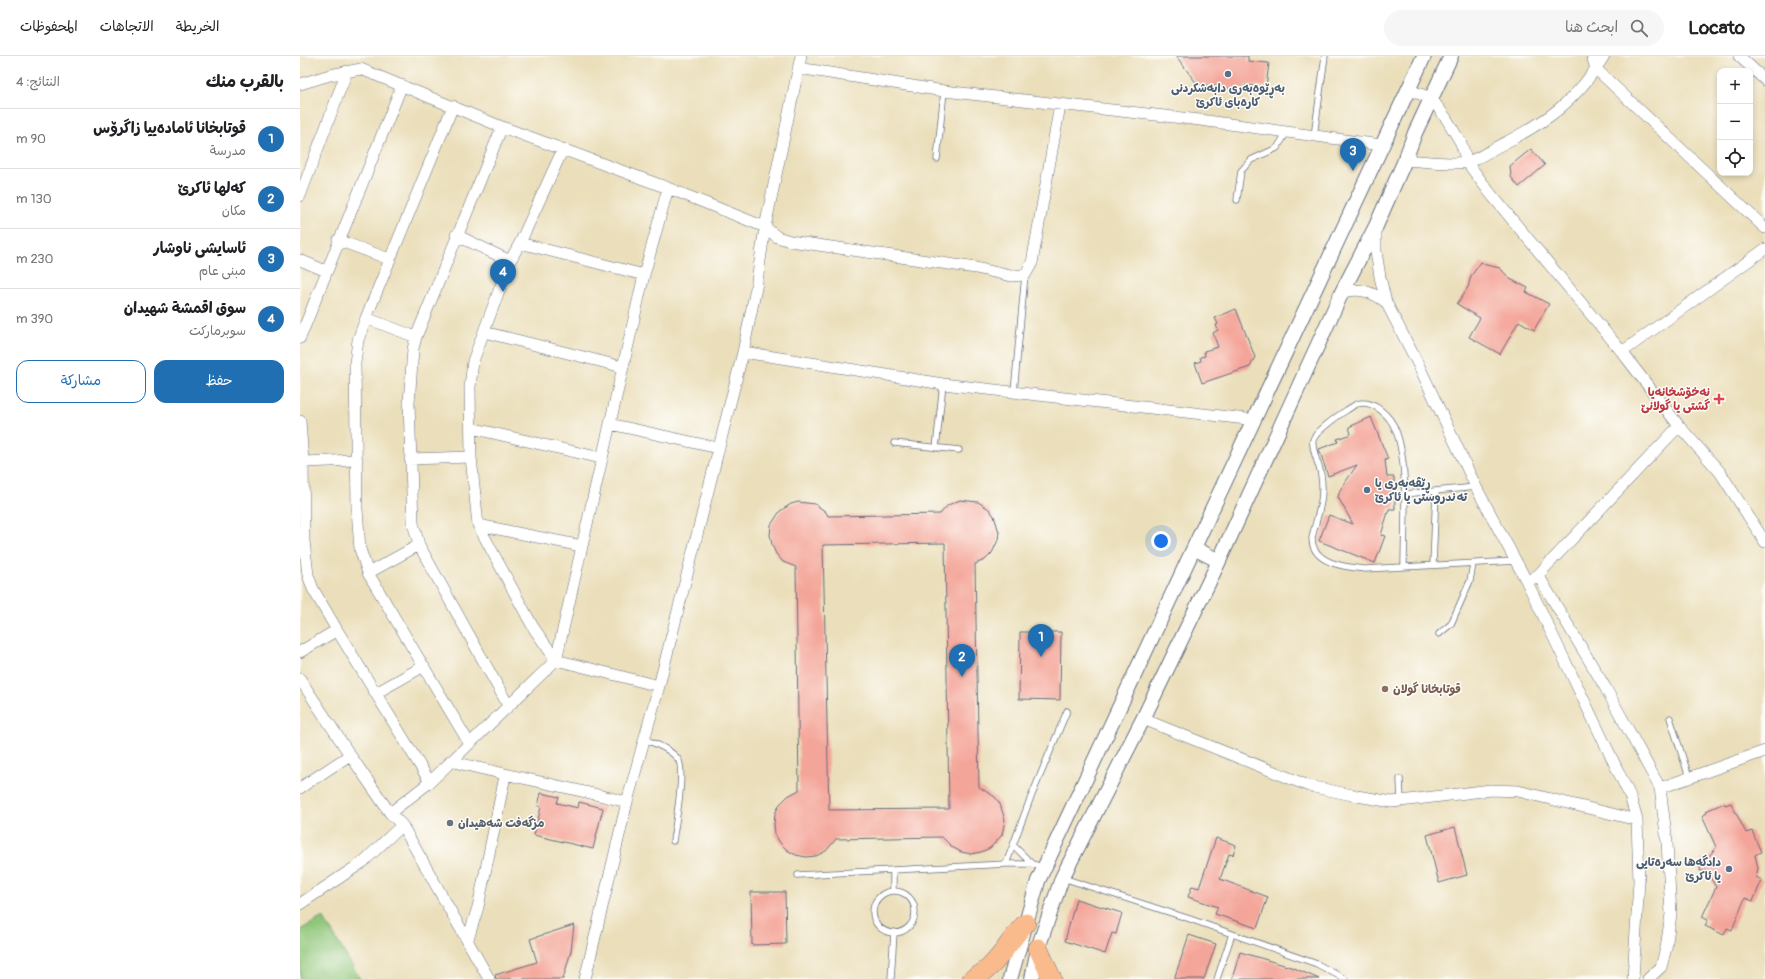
<!DOCTYPE html>
<html lang="ar">
<meta charset="utf-8">
<style>
:root{--surface:#fff;--page:#f6f6f6;--text:#202124;--muted:#757577;--line:#e0e0e0;--accent:#1f6fb2}
body{margin:0;font-family:Pangolin,"Playpen Sans Arabic",sans-serif;background:var(--page);color:var(--text);direction:rtl}
.controls{position:absolute;right:12px;top:12px;display:grid;overflow:hidden;border-radius:8px;box-shadow:0 2px 6px #0003}
.controls button{width:36px;height:36px;display:grid;place-items:center;padding:0;border:0;border-bottom:1px solid var(--line);background:var(--surface);color:var(--text);font:20px sans-serif}
.you{position:absolute;left:861px;top:485px;width:14px;height:14px;margin:-10px;border:3px solid #fff;border-radius:50%;background:#1a73e8;box-shadow:0 0 0 6px #1a73e833}
.badge{display:grid;place-items:center;width:26px;height:26px;border-radius:50%;background:var(--accent);color:#fff;font-size:13px;font-weight:700}
.pin{position:absolute;translate:-50% -33px;filter:drop-shadow(0 1px 2px #0008)}
.pin::after{content:'';position:absolute;top:21px;width:14px;height:12px;background:inherit;clip-path:polygon(0 0,100% 0,50% 100%)}
.list{margin:0;padding:0;list-style:none}
h2{display:flex;justify-content:space-between;align-items:center;height:52px;margin:0;padding:0 16px;font-size:17px}
h2 small{font-size:13px;font-weight:400;color:var(--muted)}
.list li{display:grid;grid-template-columns:26px 1fr auto;gap:12px;align-items:center;box-sizing:border-box;height:60px;padding:0 16px;border-top:1px solid var(--line)}
.list b{display:block;font-size:15px;white-space:nowrap}
.list p{margin:0;font-size:13px;white-space:nowrap;color:var(--muted)}
.list em{font-size:13px;font-style:normal;color:var(--muted)}
.actions{display:flex;gap:8px;padding:12px 16px}
.actions a{flex:1;padding:9px 0;border:1px solid var(--accent);border-radius:12px;text-align:center;font-size:14px;color:var(--accent)}
.actions .main{background:var(--accent);color:#fff}
.icon{flex:none;width:22px;height:22px;fill:none;stroke:currentColor;stroke-width:2;stroke-linecap:round;stroke-linejoin:round}
.map{position:relative;flex:none;width:1465px;height:923px;overflow:hidden;direction:ltr}
header{display:flex;align-items:center;gap:24px;box-sizing:border-box;height:56px;padding:0 20px;background:var(--surface);border-bottom:1px solid var(--line)}
header strong{font-size:19px}
nav{display:flex;gap:22px;margin-inline-start:auto;font-size:14px}
.search{width:280px;height:36px;background:var(--page);display:flex;align-items:center;gap:10px;box-sizing:border-box;padding:0 14px;border-radius:22px;color:var(--muted);font-size:15px}
main{display:flex}
aside{flex:1;background:var(--surface)}
.map>svg:first-child{display:block}
.green{fill:#8fc679;stroke:#557a6c}
.building{fill:#f4a599;fill-rule:evenodd}
.lines{fill:none;stroke-linecap:round;stroke-linejoin:round}
.service-casing{stroke:#646d7f;stroke-width:7}
.minor-casing{stroke:#646d7f;stroke-width:12}
.tertiary-casing{stroke:#646d7f;stroke-width:16}
.trunk-casing{stroke:#646d7f;stroke-width:20}
.service{stroke:#fff;stroke-width:5.5}
.minor{stroke:#fff;stroke-width:11}
.tertiary{stroke:#fff;stroke-width:14}
.trunk{stroke:#fabb8c;stroke-width:19}
.service-dot{fill:#5c6f8a;stroke:#fdfcf7;stroke-width:1.5}
.health-dot{fill:#e0444e;stroke:#fdfcf7;stroke-width:1.5}
.education-dot{fill:#8d6e63;stroke:#fdfcf7;stroke-width:1.5}
.worship-dot{fill:#6b7280;stroke:#fdfcf7;stroke-width:1.5}
.labels{text-anchor:middle;dominant-baseline:central;stroke-width:3;stroke-linejoin:round;paint-order:stroke}
.service-label{font-size:12px;font-weight:bold;fill:#4e5e75;stroke:#fdfcf7}
.health-label{font-size:12px;font-weight:bold;fill:#be3a42;stroke:#fdfcf7;text-anchor:end}
.education-label{font-size:12px;font-weight:bold;fill:#785e54;stroke:#fdfcf7;text-anchor:start}
.worship-label{font-size:12px;font-weight:bold;fill:#5b616d;stroke:#fdfcf7;text-anchor:start}
</style>
<header>
<strong>Locato</strong>
<div class="search"><svg class="icon" aria-label="search" viewBox="0 0 24 24"><circle cx="10" cy="10" r="6"/><path d="M15 15l6 6"/></svg>ابحث هنا</div>
<nav><a>الخريطة</a><a>الاتجاهات</a><a>المحفوظات</a></nav>
</header>
<main>
<div class="map">
<svg width="1465" height="923" viewBox="0 0 1465 923">
<rect width="100%" height="100%" fill="#fdfcf7"/>
<filter id="ink" filterUnits="userSpaceOnUse"><feTurbulence type="fractalNoise" baseFrequency=".025" numOctaves="2"/><feDisplacementMap in="SourceGraphic" scale="8" xChannelSelector="R" yChannelSelector="G"/><feConvolveMatrix kernelMatrix="1 2 1 2 8 2 1 2 1" color-interpolation-filters="sRGB"/></filter>
<filter id="wash" filterUnits="userSpaceOnUse"><feTurbulence type="fractalNoise" baseFrequency=".012" numOctaves="4" result="noise"/><feDisplacementMap in="SourceGraphic" scale="16" xChannelSelector="R" yChannelSelector="G"/><feGaussianBlur stdDeviation="0.9" result="paint"/><feColorMatrix in="noise" values="0 0 0 0 0 0 0 0 0 0 0 0 0 0 0 0 0 1.4 0 .05"/><feComposite in="paint" operator="in"/></filter>
<g filter="url(#wash)">
<rect width="100%" height="100%" fill="#ebdfbb"/>
<path class="green" d="M23,861L60,923H0V874Z"/>
<g id="blocks">
<path class="building" d="M876,0H948V5L969,7L966,31L945,29V34L897,28Z
M1231,93L1245,109L1219,131L1211,121L1210,110Z
M1181,206L1186,209L1200,212L1210,223L1228,232L1226,236L1249,248L1234,274L1219,265L1200,298L1169,281L1180,262L1157,248L1168,231L1171,220Z
M936,253L955,301L950,311L902,327L895,307L901,305L900,301L905,300L904,295L918,291L913,277L918,274L916,269L918,268L915,262Z
M1071,361L1088,403L1085,404L1087,421H1094L1095,453H1089L1081,479L1085,480L1075,507L1019,485L1029,459L1053,468L1038,441L1040,434L1057,409L1028,420L1019,393L1038,386L1037,383L1051,378L1049,371Z
M660,444L678,446L689,453L694,460L699,476L698,484L692,497L685,504L675,508L679,731L695,741L700,748L705,764L702,779L690,792L681,796L671,798L661,796L652,791L642,781L536,783L526,795L516,800L506,801L496,799L487,794L480,787L475,778L474,768L475,758L479,749L488,740L499,734L496,511L483,506L476,498L472,489L470,479L471,469L480,455L491,448L498,446L515,448L526,456L528,460L640,458L648,449ZM645,487L649,753L529,754L523,489Z
M720,576H761L760,644L719,643Z
M241,737L259,741L257,747L278,752L279,746L303,752L293,793L234,779L241,751L238,750Z
M1424,747L1425,749L1431,747L1446,777L1452,775L1461,796L1455,799L1458,812L1456,821L1462,824L1453,845L1445,842L1432,874L1427,872L1424,879L1405,870L1408,864L1402,861L1416,831L1406,815H1400L1401,803H1407L1416,791L1402,760L1407,757L1406,755Z
M1155,771L1167,819L1139,827L1127,779Z
M916,782L936,789L933,799L929,798L920,823L968,841L957,872L915,858L918,851L888,841L892,830L899,832Z
M451,836H485L486,888L452,889Z
M776,843L822,857L816,878L812,877L805,898L765,885Z
M274,869L271,895L263,923H196L195,919L237,906L230,883Z
M889,879L916,888L904,923H874Z
M940,896L994,912L1019,923H932Z"/>
</g>
</g>
<g filter="url(#ink)">
<use href="#blocks" fill-opacity="0" stroke="#646d7f" stroke-width="1"/>
<g class="lines">
<defs>
<path id="service" d="M1014,80L1025,0
M637,103L644,35
M937,144L941,115L951,104L977,92L987,76
M714,336L725,219
M594,387L659,394
M636,392L643,328
M1104,438L1176,431
M1133,509L1136,435
M1104,511C1104,473 1109,409 1096,375C1091,361 1074,343 1057,348C1054,349 1050,352 1047,354C1040,358 1015,376 1013,384C1011,395 1020,409 1021,419C1025,444 1017,459 1012,482C1012,508 1046,511 1065,513L1216,505
M1139,578L1151,568L1170,525L1173,508
M1370,662L1389,721
M344,683C356,688 370,693 378,703C386,714 375,770 373,785
M1100,723L1101,745
M713,789L732,808
M706,808L729,746L767,655
M593,814V835
M498,819L706,808H732L743,811
M763,822L890,863L1017,908L1045,923
M573 856a21 21 0 1 1 42 0a21 21 0 1 1-42 0Z
M591,923L594,876
M917,923L932,878"/>
<path id="minor" d="M1292,0L1296,13L1465,172
M1439,0L1465,24
M498,12L644,35L900,64L1081,89
M0,28L30,19L61,13L202,71L368,132L465,171L477,181L490,185L676,212L711,220L725,219L732,207L760,49
M1109,34L1131,42L1146,62L1161,87L1167,106L1190,137L1322,296L1379,370L1238,519L1227,526
M153,50L66,262L58,284L55,307L57,453L60,493L68,517L169,687
M202,71L116,281L113,293L109,347L113,467L119,489L208,649
M263,93L220,187L210,205L173,305L170,331L171,401L178,469L233,571L256,604L359,630
M1105,104C1124,105 1147,109 1166,106C1177,104 1189,95 1199,90C1246,66 1276,46 1304,0
M0,140L47,15
M1076,171V195L1080,221L1086,246L1119,310L1176,431L1227,526L1330,740L1337,764L1339,825L1333,923
M156,179L210,205
M38,184L89,203
M220,187L344,219
M0,204L26,215
M1042,236C1060,232 1071,235 1086,246
M66,262L116,281
M184,276L323,311
M0,282L102,29
M443,296L643,328L955,364
M1322,296L1465,193
M0,365L3,406L4,485L8,519L13,533L37,574L130,726
M310,368L418,392
M1379,370L1420,416L1465,486
M171,372L301,402
M110,403L171,401
M3,406L57,404
M178,469L282,490
M68,517L119,489
M1238,519L1305,631L1360,732L1367,786L1371,858L1366,892L1361,911L1348,923
M0,596L37,574
M0,623L50,699L90,757L102,769L189,923
M76,637L124,610
M843,663L1009,730L1057,740L1092,746L1191,734L1218,735L1337,764
M150,705C209,720 268,731 327,746
M0,732L50,699
M1360,732L1465,695
M90,757L130,726L256,604L344,219L368,132
M0,848L63,806L102,769
M168,883L178,851L205,720
M285,923L327,746L359,630L443,296L456,232L465,171L501,0"/>
<path id="tertiary" d="M894,492L919,505
M710,923L738,825L1124,0
M732,923L738,892L762,822L843,663L919,505L1042,236L1076,170L1105,104L1115,77L1151,0"/>
<path id="trunk" d="M738,892L752,923
M672,923C698,911 707,886 726,867"/>
</defs>
<use href="#service" class="service-casing"/>
<use href="#minor" class="minor-casing"/>
<use href="#tertiary" class="tertiary-casing"/>
<use href="#trunk" class="trunk-casing"/>
<use href="#service" class="service"/>
<use href="#minor" class="minor"/>
<use href="#tertiary" class="tertiary"/>
<use href="#trunk" class="trunk"/>
</g>
</g>
<g class="service-dot">
<circle cx="928" cy="18" r="4"/>
<circle cx="1067" cy="434" r="4"/>
<circle cx="1429" cy="813" r="4"/>
</g>
<path class="health-dot" d="M1417 337h4v4h4v4h-4v4h-4v-4h-4v-4h4z"/>
<circle class="education-dot" cx="1085" cy="633" r="4"/>
<circle class="worship-dot" cx="150" cy="767" r="4"/>
<g class="labels">
<g class="service-label">
<text x="928" y="32">بەڕێوەبەری دابەشکردنی<tspan x="928" dy="14">کارەبای ئاکرێ</tspan></text>
<text x="1075" y="427" text-anchor="start">ڕێڤەبەری یا<tspan x="1075" dy="14">تەندروستی یا ئاکرێ</tspan></text>
<text x="1421" y="806" text-anchor="end">دادگەها سەرەتایی<tspan x="1421" dy="14">یا ئاکرێ</tspan></text>
</g>
<g class="health-label">
<text x="1410" y="336">نەخۆشخانەیا<tspan x="1410" dy="14">گشتی یا گولانێ</tspan></text>
</g>
<g class="education-label">
<text x="1093" y="633">قوتابخانا گولان</text>
</g>
<g class="worship-label">
<text x="158" y="767">مزگەفت شه‌هيدان</text>
</g>
</g>
</svg>
<div class="controls">
<button>+</button>
<button>−</button>
<button><svg class="icon" aria-label="locate" viewBox="0 0 24 24"><circle cx="12" cy="12" r="6"/><path d="M12 2v4M12 18v4M2 12h4M18 12h4"/></svg></button>
</div>
<div class="you"></div>
<div class="pin badge" style="left:741px;top:601px">1</div>
<div class="pin badge" style="left:662px;top:621px">2</div>
<div class="pin badge" style="left:1053px;top:115px">3</div>
<div class="pin badge" style="left:203px;top:236px">4</div>
</div>
<aside>
<h2>بالقرب منك<small>النتائج: 4</small></h2>
<ul class="list">
<li><span class="badge">1</span><div><b>قوتابخانا ئامادەییا زاگرۆس</b><p>مدرسة</p></div><em>90 m</em></li>
<li><span class="badge">2</span><div><b>کەلها ئاکرێ</b><p>مكان</p></div><em>130 m</em></li>
<li><span class="badge">3</span><div><b>ئاسايشى ناوشار</b><p>مبنى عام</p></div><em>230 m</em></li>
<li><span class="badge">4</span><div><b>سوق اقمشة شهيدان</b><p>سوبرماركت</p></div><em>390 m</em></li>
</ul>
<div class="actions"><a class="main">حفظ</a><a>مشاركة</a></div>
</aside>
</main>
